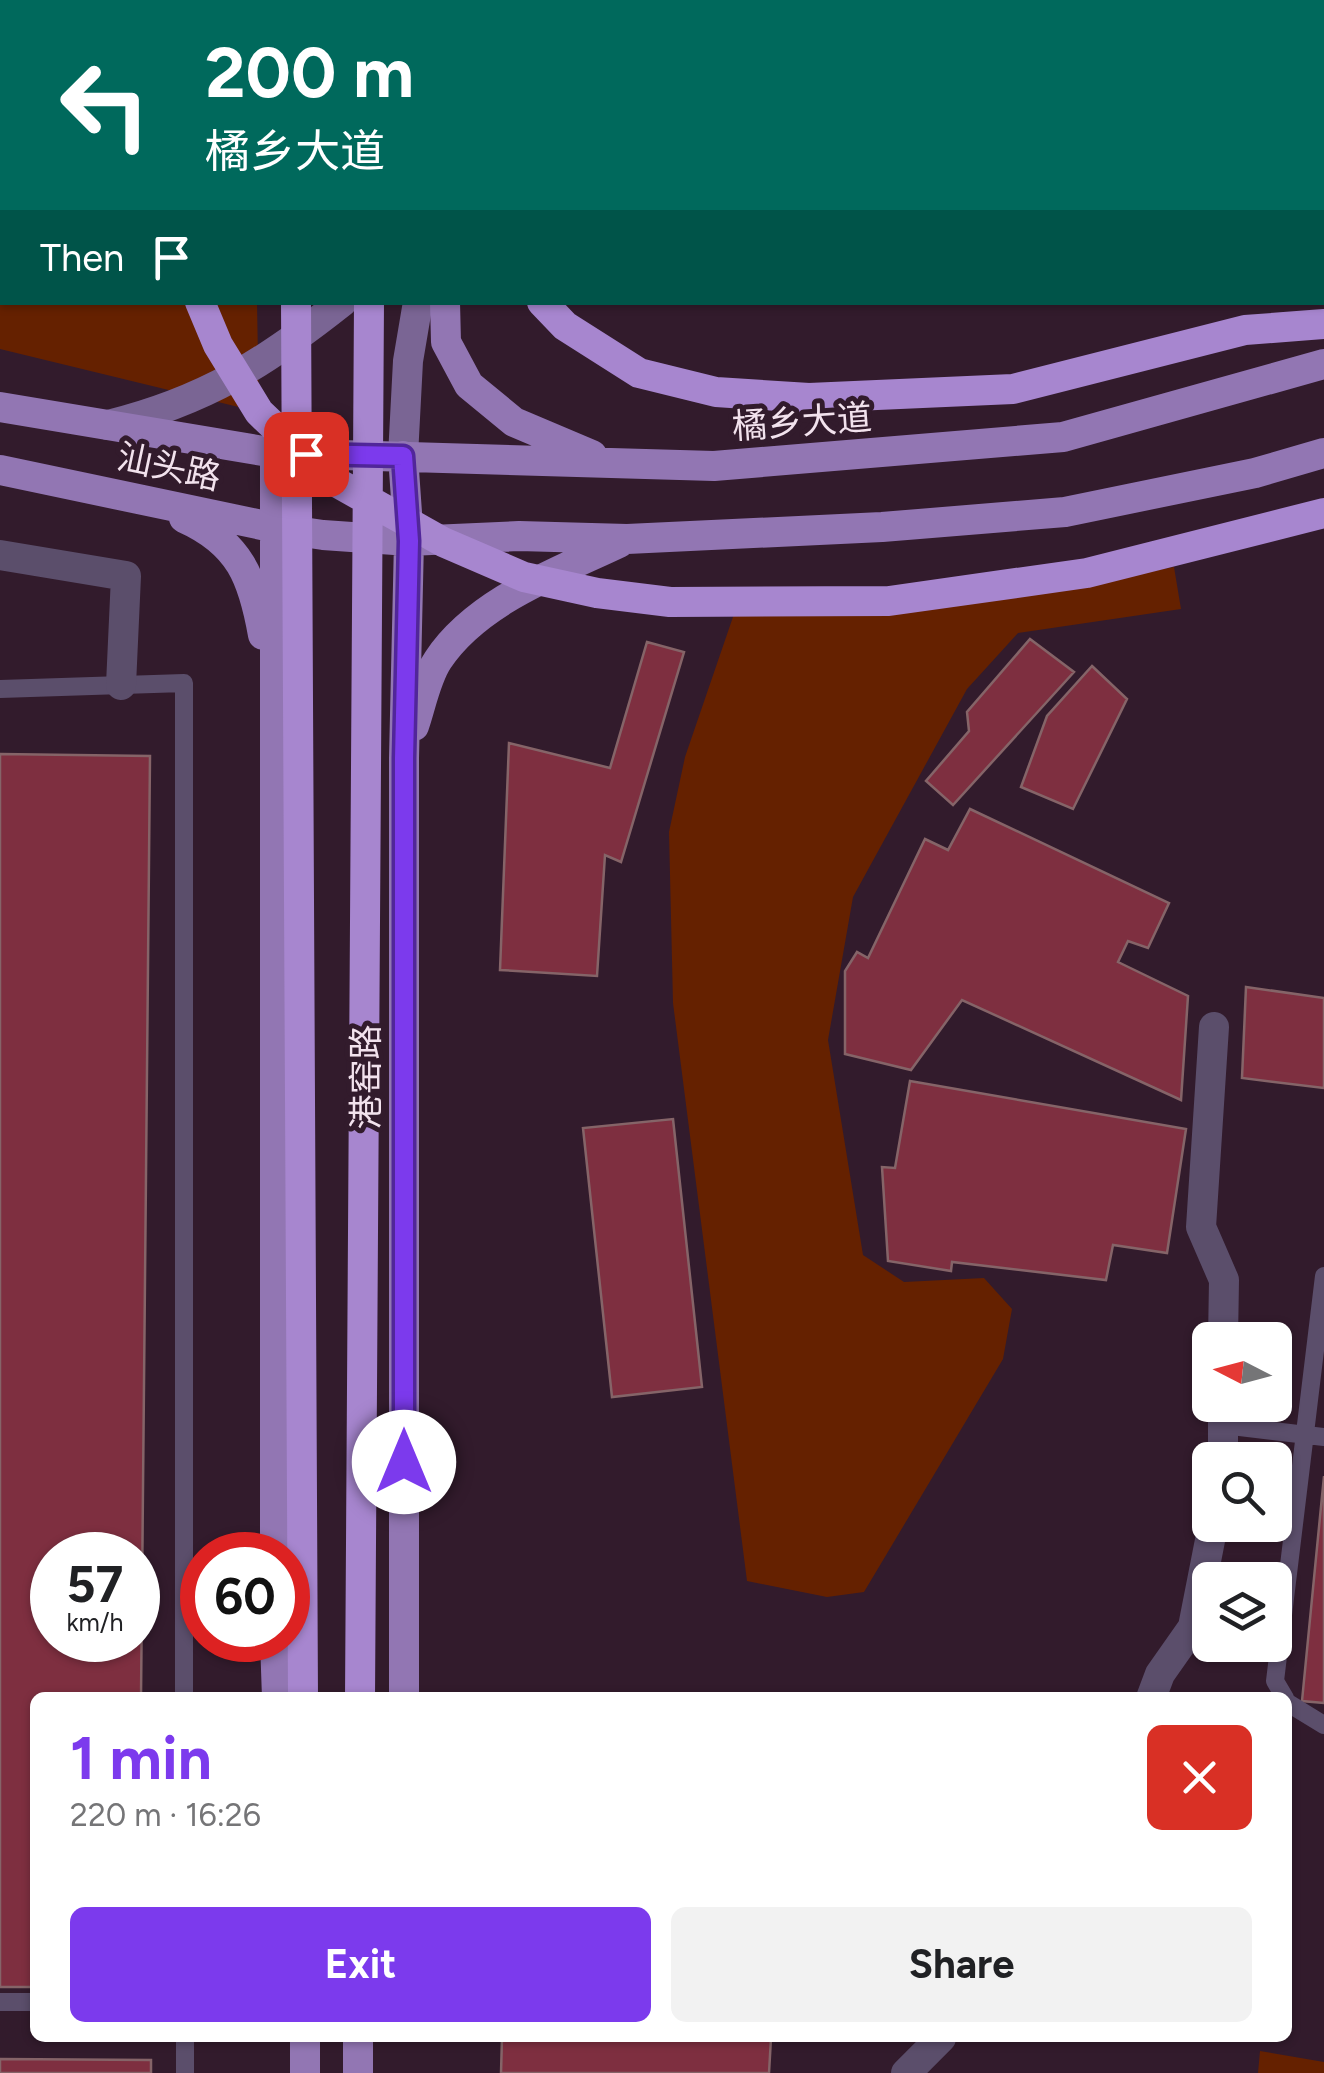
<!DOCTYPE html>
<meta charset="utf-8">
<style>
:root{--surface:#fff;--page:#f2f2f2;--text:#202124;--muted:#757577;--accent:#7c3aed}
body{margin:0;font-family:Figtree,"Noto Sans SC",sans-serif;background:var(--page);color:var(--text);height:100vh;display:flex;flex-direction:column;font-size:38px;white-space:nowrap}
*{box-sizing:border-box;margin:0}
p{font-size:32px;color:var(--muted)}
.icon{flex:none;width:55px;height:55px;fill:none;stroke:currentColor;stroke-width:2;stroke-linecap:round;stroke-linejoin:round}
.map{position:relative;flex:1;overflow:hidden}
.panel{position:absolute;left:30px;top:1692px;width:1262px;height:350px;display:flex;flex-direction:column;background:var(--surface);border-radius:15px;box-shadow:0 2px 8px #0004}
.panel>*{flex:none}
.top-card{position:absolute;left:0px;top:0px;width:1325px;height:305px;box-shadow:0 2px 8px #0004;background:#00695c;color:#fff;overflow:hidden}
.needle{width:65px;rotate:276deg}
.fabs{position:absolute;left:1192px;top:1322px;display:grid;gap:20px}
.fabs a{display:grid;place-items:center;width:100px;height:100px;border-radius:15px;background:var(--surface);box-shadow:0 2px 8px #0004;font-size:50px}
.speed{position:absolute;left:30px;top:1532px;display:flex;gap:20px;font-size:50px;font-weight:700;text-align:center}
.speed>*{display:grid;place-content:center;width:130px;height:130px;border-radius:50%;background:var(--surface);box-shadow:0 2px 8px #0004;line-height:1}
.speed small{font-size:25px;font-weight:400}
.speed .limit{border:15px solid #d22;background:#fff;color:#111}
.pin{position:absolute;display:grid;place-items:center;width:85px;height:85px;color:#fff;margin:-42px;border-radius:20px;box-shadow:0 5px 15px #0006}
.me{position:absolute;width:110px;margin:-55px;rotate:0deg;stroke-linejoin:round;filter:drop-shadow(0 0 8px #0008)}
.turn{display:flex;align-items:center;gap:35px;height:210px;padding:0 40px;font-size:45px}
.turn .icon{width:130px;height:130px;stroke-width:2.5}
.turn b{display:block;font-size:70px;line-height:85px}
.then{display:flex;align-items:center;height:95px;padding:0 40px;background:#0003;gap:20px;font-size:38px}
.round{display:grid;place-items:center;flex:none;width:105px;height:105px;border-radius:15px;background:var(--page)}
.head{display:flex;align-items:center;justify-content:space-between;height:170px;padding:0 40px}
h1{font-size:60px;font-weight:700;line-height:75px;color:var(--accent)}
.cta{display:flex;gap:20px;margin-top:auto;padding:20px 40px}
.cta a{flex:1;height:115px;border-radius:15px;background:var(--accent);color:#fff;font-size:40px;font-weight:700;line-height:115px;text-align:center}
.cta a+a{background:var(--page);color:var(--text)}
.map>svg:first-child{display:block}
.green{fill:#652100}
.building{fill:#7e2f40;stroke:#856468;stroke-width:2.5;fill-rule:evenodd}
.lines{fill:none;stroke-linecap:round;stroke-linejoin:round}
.lane{stroke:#5b4e6b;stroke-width:18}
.street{stroke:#5b4e6b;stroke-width:30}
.secondary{stroke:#7a6594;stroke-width:30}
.primary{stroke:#9276b3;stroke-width:30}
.highway{stroke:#a786cf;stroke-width:30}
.highway-bridge{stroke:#a786cf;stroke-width:30}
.route-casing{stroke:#51269a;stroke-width:25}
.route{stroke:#7c3aed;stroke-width:18}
.labels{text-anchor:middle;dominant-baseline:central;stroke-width:10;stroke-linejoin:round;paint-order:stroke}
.street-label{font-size:35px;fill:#f2e2ed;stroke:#321b2c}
</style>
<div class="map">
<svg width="1324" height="2073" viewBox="0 0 1324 2073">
<rect width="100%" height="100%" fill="#321b2c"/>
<path class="green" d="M0,0H252L2,2V302L257,303L259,412L0,349Z
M1174,567L1181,609L1018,633L967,689L853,897L828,1040L863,1255L904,1282L984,1278L1012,1309L1003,1359L864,1592L827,1597L747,1581L673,1003L669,832L685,757L734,614L984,602Z
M1260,2051L1324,2062V2073H1258Z"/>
<path class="building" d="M1030,639L1074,672L953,805L926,781L969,731L967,712Z
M647,642L684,652L621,862L605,855L597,976L500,970L509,743L610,768Z
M1092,666L1127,699L1073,809L1021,787L1047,716Z
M0,754L150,756L141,1698H35V1987H0ZM52,1555H138V1640H52Z
M970,809L1169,903L1148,948L1128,941L1118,962L1188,996L1181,1100L962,1000L911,1070L845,1054V971L857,952L868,958L925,839L948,850Z
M1246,987L1324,998V1088L1242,1078Z
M910,1081L1186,1129L1167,1253L1113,1245L1106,1280L952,1262L951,1271L888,1261L882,1167L895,1168Z
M673,1119L702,1387L612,1397L583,1128Z
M1324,1476V1703L1302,1701Z
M502,2038H771L769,2073H501Z
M0,2059L151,2060V2073H0Z"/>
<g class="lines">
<path class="lane" d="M0,689L184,683V1698
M1223,1425L1324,1437
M1285,1698L1275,1681L1324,1276
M1288,1703L1324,1725
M0,2002H35
M185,2038V2073"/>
<path class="street" d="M0,555L126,576L121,685
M1214,1027L1201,1227L1224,1280L1223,1340
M1223,1460V1405
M1151,1698L1160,1674L1193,1627L1213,1525
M906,2073L941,2038"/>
<path class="secondary" d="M952,2L958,0
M108,425C205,401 265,363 342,302
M403,456L408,361L418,302"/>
<path class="primary" d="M445,302L446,342L469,385L514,422L592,455
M0,407L275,453L714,466L1063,437L1324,364
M275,453V1555
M403,456L409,541L404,758V1698
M0,470L276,528L323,535L409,541L519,536L627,539L882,527L1065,512L1255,473L1324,453
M184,518C240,543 253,578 263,635
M414,726C421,706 426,678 438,660C477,601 558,572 619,543
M275,1640L277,1698
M305,2038V2073
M358,2073V2038"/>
<path class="highway" d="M295,0V2
M173,2L174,0
M371,2V0
M453,2V0
M542,302L565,326L639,373L716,392L809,398L1013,389L1245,330L1324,324"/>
<path class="highway-bridge" d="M200,302L218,345L259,412L327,477L443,542L524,577L597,593L670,602L889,601L1087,573L1324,513
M296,302L303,1698
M360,1698L369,302"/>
</g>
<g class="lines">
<g class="route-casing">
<path id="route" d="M306,454L403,456L409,541L404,758V1462"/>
</g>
<use href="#route" class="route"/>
</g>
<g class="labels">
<g class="street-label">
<text transform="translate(802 422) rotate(-4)">橘乡大道</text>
<text transform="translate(169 467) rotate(12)">汕头路</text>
<text transform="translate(366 1077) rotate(-90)">港窑路</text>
</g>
</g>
</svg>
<div class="fabs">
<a><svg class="needle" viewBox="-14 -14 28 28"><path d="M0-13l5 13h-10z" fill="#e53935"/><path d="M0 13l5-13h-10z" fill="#757577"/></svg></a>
<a><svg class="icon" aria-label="search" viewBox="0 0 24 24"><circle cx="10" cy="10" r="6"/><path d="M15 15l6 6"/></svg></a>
<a><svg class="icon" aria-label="layers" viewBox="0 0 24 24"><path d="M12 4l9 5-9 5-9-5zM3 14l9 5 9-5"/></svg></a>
</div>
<div class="speed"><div>57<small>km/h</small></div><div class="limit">60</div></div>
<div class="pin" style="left:306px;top:454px;background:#d93025"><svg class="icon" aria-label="arrive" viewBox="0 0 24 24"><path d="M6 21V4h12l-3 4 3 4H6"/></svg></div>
<svg class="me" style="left:404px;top:1462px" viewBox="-20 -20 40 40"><circle r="19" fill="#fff"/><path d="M0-13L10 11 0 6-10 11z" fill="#7c3aed"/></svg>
<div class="top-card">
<div class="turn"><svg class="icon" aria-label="left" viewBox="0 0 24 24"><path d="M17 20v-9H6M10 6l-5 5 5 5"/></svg><div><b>200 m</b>橘乡大道</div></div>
<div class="then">Then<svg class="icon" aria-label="arrive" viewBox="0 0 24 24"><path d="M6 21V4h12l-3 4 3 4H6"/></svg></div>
</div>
<section class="panel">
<div class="head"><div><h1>1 min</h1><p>220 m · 16:26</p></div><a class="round" style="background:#d93025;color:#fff"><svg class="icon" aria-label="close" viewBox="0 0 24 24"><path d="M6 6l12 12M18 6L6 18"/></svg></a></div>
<div class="cta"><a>Exit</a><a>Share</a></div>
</section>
</div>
